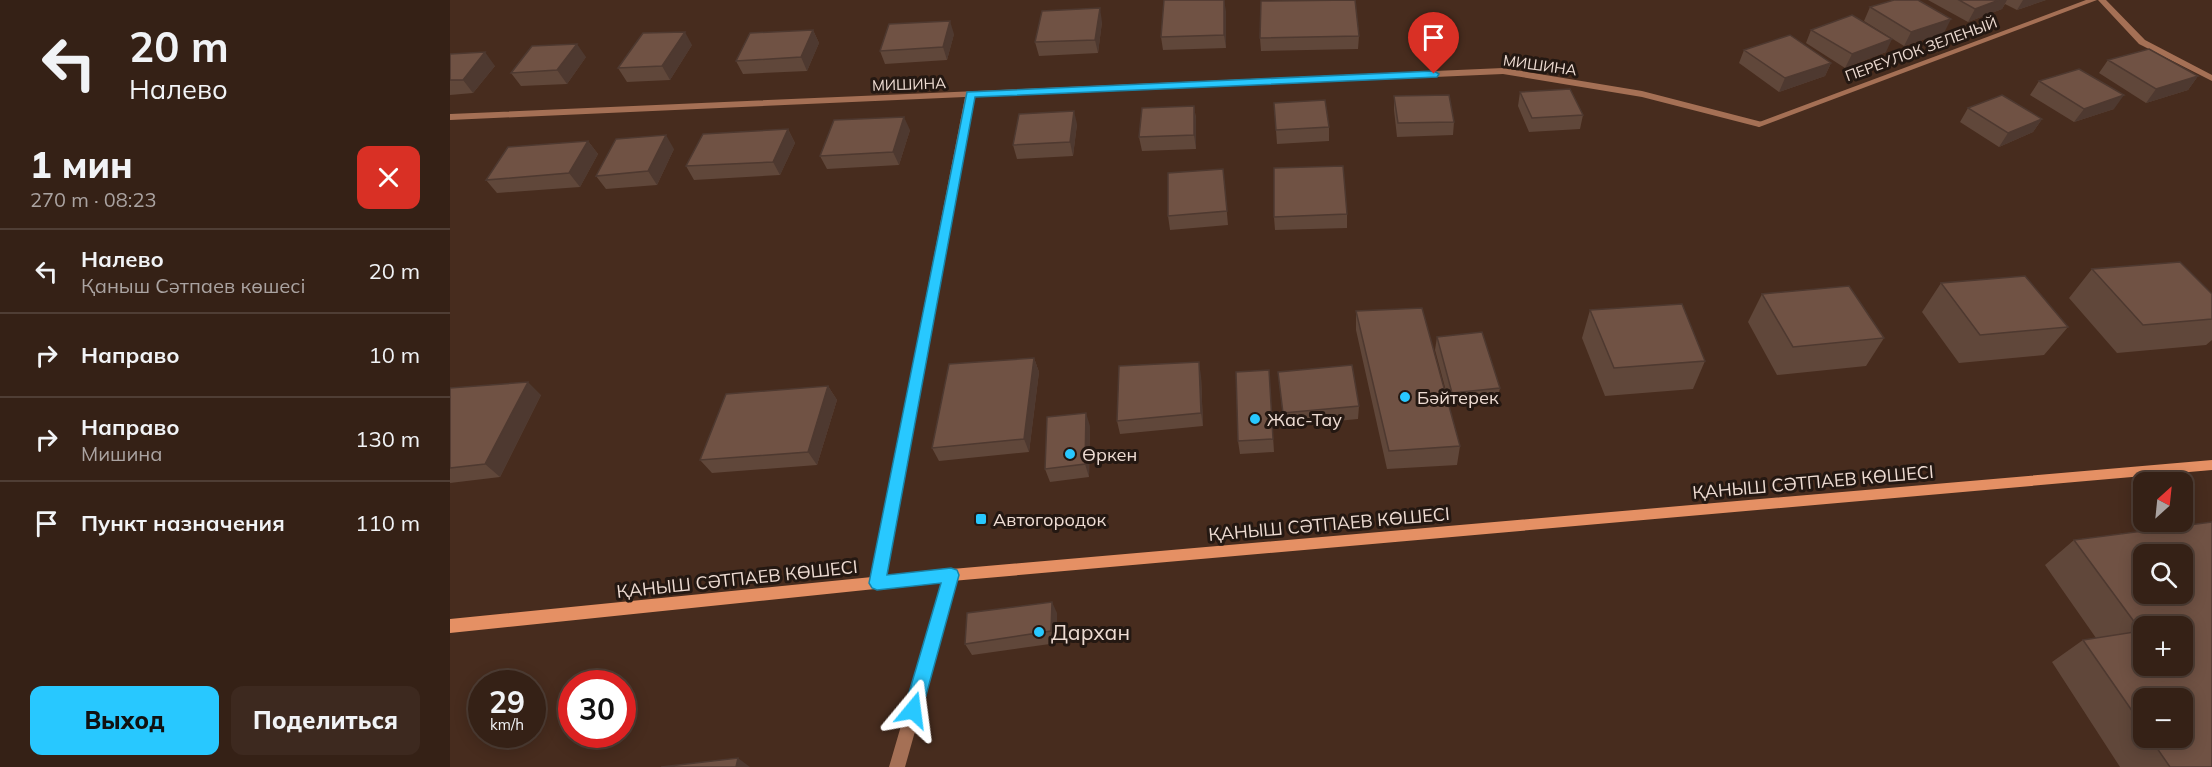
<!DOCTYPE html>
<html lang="ru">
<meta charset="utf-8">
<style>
:root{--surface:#352116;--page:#3d291f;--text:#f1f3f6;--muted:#aaa3a1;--line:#4f3e35;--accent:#28c8ff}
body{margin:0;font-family:Mulish,sans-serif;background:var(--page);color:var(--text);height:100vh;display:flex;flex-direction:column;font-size:22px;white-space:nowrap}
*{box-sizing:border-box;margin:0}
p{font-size:20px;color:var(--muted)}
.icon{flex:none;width:33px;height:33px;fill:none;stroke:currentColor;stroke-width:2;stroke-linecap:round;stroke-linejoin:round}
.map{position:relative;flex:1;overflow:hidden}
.panel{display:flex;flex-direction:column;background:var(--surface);width:450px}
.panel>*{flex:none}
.hud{background:#352116;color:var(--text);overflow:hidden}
.needle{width:39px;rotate:27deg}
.fabs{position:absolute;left:1683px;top:472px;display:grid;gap:12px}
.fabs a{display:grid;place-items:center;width:60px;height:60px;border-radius:12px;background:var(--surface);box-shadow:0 3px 15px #0003,0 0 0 2px var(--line);font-size:30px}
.speed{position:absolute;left:18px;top:670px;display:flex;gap:12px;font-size:30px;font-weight:700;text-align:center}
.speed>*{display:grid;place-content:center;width:78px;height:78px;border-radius:50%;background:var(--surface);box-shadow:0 3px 15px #0003,0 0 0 2px var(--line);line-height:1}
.speed small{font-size:15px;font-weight:400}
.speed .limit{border:9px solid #d22;background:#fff;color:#111}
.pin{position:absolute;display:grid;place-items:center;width:51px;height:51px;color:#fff;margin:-62px -26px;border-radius:50% 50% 50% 0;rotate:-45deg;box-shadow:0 0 6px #0007}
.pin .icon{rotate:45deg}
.me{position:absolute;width:66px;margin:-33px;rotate:16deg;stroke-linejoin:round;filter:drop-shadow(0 0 4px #0008)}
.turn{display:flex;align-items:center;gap:21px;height:126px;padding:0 30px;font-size:27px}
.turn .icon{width:78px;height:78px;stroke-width:2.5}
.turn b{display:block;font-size:42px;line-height:51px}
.round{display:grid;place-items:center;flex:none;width:63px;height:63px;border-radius:12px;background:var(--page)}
.overview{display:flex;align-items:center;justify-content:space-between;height:102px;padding:0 30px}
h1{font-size:36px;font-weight:800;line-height:45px}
.action{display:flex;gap:12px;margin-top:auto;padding:12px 30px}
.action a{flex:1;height:69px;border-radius:12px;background:var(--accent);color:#111;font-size:24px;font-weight:800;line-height:69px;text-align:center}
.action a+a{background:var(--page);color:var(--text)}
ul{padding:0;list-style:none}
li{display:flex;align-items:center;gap:18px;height:84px;padding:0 30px;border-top:2px solid var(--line)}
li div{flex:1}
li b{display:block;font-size:22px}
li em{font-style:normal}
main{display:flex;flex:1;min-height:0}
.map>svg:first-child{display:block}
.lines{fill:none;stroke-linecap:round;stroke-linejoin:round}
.lane{fill:#a57055;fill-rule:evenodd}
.street{fill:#a57055;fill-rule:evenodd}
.secondary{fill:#e59064;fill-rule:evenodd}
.wall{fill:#60473a;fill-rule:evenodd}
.shaded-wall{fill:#4e3930}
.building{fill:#705244;stroke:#4e3930;stroke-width:1.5;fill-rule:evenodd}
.route{fill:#28c8ff;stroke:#1a82a6;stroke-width:1.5}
.poi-dot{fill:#28c8ff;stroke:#241812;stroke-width:2}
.labels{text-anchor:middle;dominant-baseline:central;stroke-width:6;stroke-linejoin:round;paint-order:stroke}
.far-street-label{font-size:15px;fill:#eedcd3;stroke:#241812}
.poi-label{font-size:18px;fill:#eedcd3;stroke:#241812;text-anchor:start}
.street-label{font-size:18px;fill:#eedcd3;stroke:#241812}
.near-poi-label{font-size:21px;fill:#eedcd3;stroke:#241812;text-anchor:start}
</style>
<main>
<section class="panel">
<div class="hud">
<div class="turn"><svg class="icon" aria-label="left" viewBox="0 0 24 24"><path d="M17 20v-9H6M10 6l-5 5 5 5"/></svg><div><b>20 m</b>Налево</div></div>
</div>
<div class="overview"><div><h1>1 мин</h1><p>270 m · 08:23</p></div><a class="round" style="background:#d93025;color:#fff"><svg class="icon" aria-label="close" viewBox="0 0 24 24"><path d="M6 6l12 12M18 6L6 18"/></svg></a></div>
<ul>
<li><svg class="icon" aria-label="left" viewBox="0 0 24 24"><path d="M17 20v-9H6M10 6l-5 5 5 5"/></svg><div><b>Налево</b><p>Қаныш Сәтпаев көшесі</p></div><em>20 m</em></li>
<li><svg class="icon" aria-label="right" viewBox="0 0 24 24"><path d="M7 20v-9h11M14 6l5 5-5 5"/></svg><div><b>Направо</b></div><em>10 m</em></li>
<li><svg class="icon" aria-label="right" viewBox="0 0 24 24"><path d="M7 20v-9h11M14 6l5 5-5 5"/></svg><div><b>Направо</b><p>Мишина</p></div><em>130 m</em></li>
<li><svg class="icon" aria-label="arrive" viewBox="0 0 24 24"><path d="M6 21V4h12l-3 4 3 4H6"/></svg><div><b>Пункт назначения</b></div><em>110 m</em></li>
</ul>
<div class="action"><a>Выход</a><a>Поделиться</a></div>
</section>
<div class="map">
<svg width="1762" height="767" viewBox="0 0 1762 767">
<rect width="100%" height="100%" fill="#472c1e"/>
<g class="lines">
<path class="lane" d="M1636,0H1647L1312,126L1309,127L1304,124Z
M1648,0H1656L1695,40L1762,75V81L1689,44Z"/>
<path class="street" d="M1053,68L1192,91L1312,122L1314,124L1309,127L1192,97L1053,74L524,97L434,583L432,587L427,589L422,587L420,583L515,97L0,120V114Z
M502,569L507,571L509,575L455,767H439L495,575L497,571Z"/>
<path class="secondary" d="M1762,460V470L502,581L0,633V619L502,569Z"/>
</g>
<path class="wall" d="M1478,0H1596L1567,10L1555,4L1552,9L1518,22Z
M1420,7L1494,33L1454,46L1414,21Z
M776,11V48L713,50L711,37Z
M652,22L648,53L589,56L585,42Z
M363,30L369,43L357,71L293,74L286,61Z
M1361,30L1436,52L1395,68L1356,43Z
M504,34L497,60L435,64L430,51Z
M909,36L908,49L811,51L810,38Z
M242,45L220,80L177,82L168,68Z
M1294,50L1381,63L1375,76L1329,92L1289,63Z
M0,54L45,66L23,93L0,95Z
M136,57L117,84L71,86L61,73Z
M1658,60L1748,76L1738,90L1696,103L1649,73Z
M1589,81L1664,109L1624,122L1580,95Z
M1070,92L1133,115L1130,129L1079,132L1068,106Z
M944,96L1004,122L1003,135L947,137L944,110Z
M824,103L879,127V141L827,144Z
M744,106L746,119V149L692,151L689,137Z
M1518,108L1592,119L1583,132L1549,147L1510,122Z
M627,124L623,156L567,159L563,145Z
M338,129L345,143L330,175L244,180L236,166Z
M460,130L449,165L377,169L370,156Z
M138,141L148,154L130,187L47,193L36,180Z
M224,149L207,185L156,189L146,176Z
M773,169L778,225L720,230L718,216Z
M897,214V228L825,230L824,217Z
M1642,269L1762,294V340L1756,345L1667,353L1619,298Z
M1491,283L1618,327L1594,355L1509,363L1472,312Z
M1312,294L1434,338L1416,366L1327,375L1298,322Z
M1140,310L1255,361L1243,389L1155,396L1132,338Z
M906,311L1010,446L1007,465L937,469L906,330Z
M987,337L1050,388L1047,401L1000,406L985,350Z
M584,358L589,372L579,452L489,461L482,448Z
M819,370L824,452L790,454L788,441Z
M828,372L909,406L908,419L834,426Z
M751,376L753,426L670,434L667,421Z
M378,386L387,400L367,465L262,473L250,460Z
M0,388L91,395L50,477L0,483Z
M640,426L639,477L600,482L595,469Z
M1762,522V767H1670L1602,662L1633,640L1646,638L1595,565L1624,540ZM1694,699L1732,738H1694Z
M607,613V643L522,655L515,644Z"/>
<path class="shaded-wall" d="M774,0L776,11V48L774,35Z
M1549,0H1557L1552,9L1518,22L1525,9Z
M1573,0H1596L1567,10Z
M650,8L652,22L648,53L645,40Z
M1501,19L1494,33L1454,46L1461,32Z
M500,21L504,34L497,60L493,47Z
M363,30L369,43L357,71L351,57Z
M235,32L242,45L220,80L212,66Z
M1442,39L1436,52L1395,68L1402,54Z
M127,44L136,57L117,84L107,70Z
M35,52L45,66L23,93L13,80Z
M1381,63L1375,76L1329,92L1335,78Z
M1748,76L1738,90L1696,103L1706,89Z
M1674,95L1664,109L1624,122L1634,109Z
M744,106L746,119V149L744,135Z
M624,111L627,124L623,156L620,142Z
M454,117L460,130L449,165L443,152Z
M1592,119L1583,132L1549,147L1558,133Z
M338,129L345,143L330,175L323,162Z
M216,135L224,149L207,185L198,171Z
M138,141L148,154L130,187L119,173Z
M584,358L589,372L579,452L574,439Z
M749,362L751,376L753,426L751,413Z
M78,382L91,395L50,477L35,464Z
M378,386L387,400L367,465L358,452Z
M636,413L640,426L639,477L635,464Z
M602,602L607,613V643L601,631Z
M288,758L300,767H286Z"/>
<path class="building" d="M714,0H774V35L711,37Z
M905,0L909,36L810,38L811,1Z
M1444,0H1468L1501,19L1461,32L1420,7Z
M1509,0H1549L1525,9Z
M650,8L645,40L585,42L592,11Z
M1402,15L1442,39L1402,54L1361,30Z
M500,21L493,47L430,51L439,24Z
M363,30L351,57L286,61L300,33Z
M235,32L212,66L168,68L193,33Z
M1340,35L1381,63L1335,78L1294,50Z
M127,44L107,70L61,73L82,46Z
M1699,49L1748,76L1706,89L1658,60Z
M35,52L13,80H0V54Z
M1629,69L1674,95L1634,109L1589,81Z
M1120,89L1133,115L1082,118L1070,92Z
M999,95L1004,122L948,123L944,96Z
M1552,95L1592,119L1558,133L1518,108Z
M875,100L879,127L826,130L824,103Z
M744,106V135L689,137L692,108Z
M624,111L620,142L563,145L569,114Z
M454,117L443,152L370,156L384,120Z
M338,129L323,162L236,166L253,134Z
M216,135L198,171L146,176L166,139Z
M138,141L119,173L36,180L58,147Z
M893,166L897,214L824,217V168Z
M773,169L777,211L718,216V173Z
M1730,262L1762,294V319L1693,325L1642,269Z
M1575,276L1618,327L1530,335L1491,283Z
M1399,286L1434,338L1343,347L1312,294Z
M1232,304L1255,361L1164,368L1140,310Z
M972,308L1010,446L939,451L906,311Z
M1032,332L1050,388L1002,393L987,337Z
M584,358L574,439L482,448L499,364Z
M749,362L751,413L667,421L669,366Z
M902,365L909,406L833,413L828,372Z
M819,370L823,439L788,441L786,372Z
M78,382L35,464L0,468V388Z
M378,386L358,452L250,460L276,394Z
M636,413L635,464L595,469L597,417Z
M1762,522V767H1720L1700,738H1732V699H1694V728L1633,640L1691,631L1624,540ZM1694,555H1732V594H1694ZM1694,627H1732V666H1694Z
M602,602L601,631L515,644L517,613Z
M288,758L286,767H211Z"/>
<path class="route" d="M984,71L989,74L987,77L525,97L437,575L501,568L507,570L509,575L472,710L469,716L463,718L457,716L454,710L491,583L427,590L422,588L419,583L517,92Z"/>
<g class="poi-dot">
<circle cx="955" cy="397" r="6"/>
<circle cx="805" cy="419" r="6"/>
<circle cx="620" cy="454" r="6"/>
<rect x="525" y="513" width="12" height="12" rx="3"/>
<circle cx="589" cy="632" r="6"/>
</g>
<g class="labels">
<g class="far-street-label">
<text transform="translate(1471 49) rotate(-20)">ПЕРЕУЛОК ЗЕЛЕНЫЙ</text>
<text transform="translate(1090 65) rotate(8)">МИШИНА</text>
<text transform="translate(459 84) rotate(-2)">МИШИНА</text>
</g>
<g class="poi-label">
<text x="967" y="397">Бәйтерек</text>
<text x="817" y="419">Жас-Тау</text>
<text x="632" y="454">Өркен</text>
<text x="543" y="519">Автогородок</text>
</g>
<g class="street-label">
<text transform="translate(1363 482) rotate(-5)">ҚАНЫШ СӘТПАЕВ КӨШЕСІ</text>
<text transform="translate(879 524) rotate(-5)">ҚАНЫШ СӘТПАЕВ КӨШЕСІ</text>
<text transform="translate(287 579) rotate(-6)">ҚАНЫШ СӘТПАЕВ КӨШЕСІ</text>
</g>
<g class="near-poi-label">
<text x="601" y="632">Дархан</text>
</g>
</g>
</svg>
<div class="fabs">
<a><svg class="needle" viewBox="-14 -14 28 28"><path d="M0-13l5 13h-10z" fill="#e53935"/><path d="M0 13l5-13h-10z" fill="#aaa3a1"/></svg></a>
<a><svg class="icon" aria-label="search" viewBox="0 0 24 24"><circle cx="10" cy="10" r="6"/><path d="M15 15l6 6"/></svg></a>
<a>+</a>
<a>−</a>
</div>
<div class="speed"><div>29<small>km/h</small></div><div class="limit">30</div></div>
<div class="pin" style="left:984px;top:74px;background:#d93025"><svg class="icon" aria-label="arrive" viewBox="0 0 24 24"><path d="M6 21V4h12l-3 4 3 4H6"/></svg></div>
<svg class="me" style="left:463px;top:710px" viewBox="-20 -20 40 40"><path d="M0-17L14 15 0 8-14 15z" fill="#28c8ff" stroke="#fff" stroke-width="4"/></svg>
</div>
</main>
